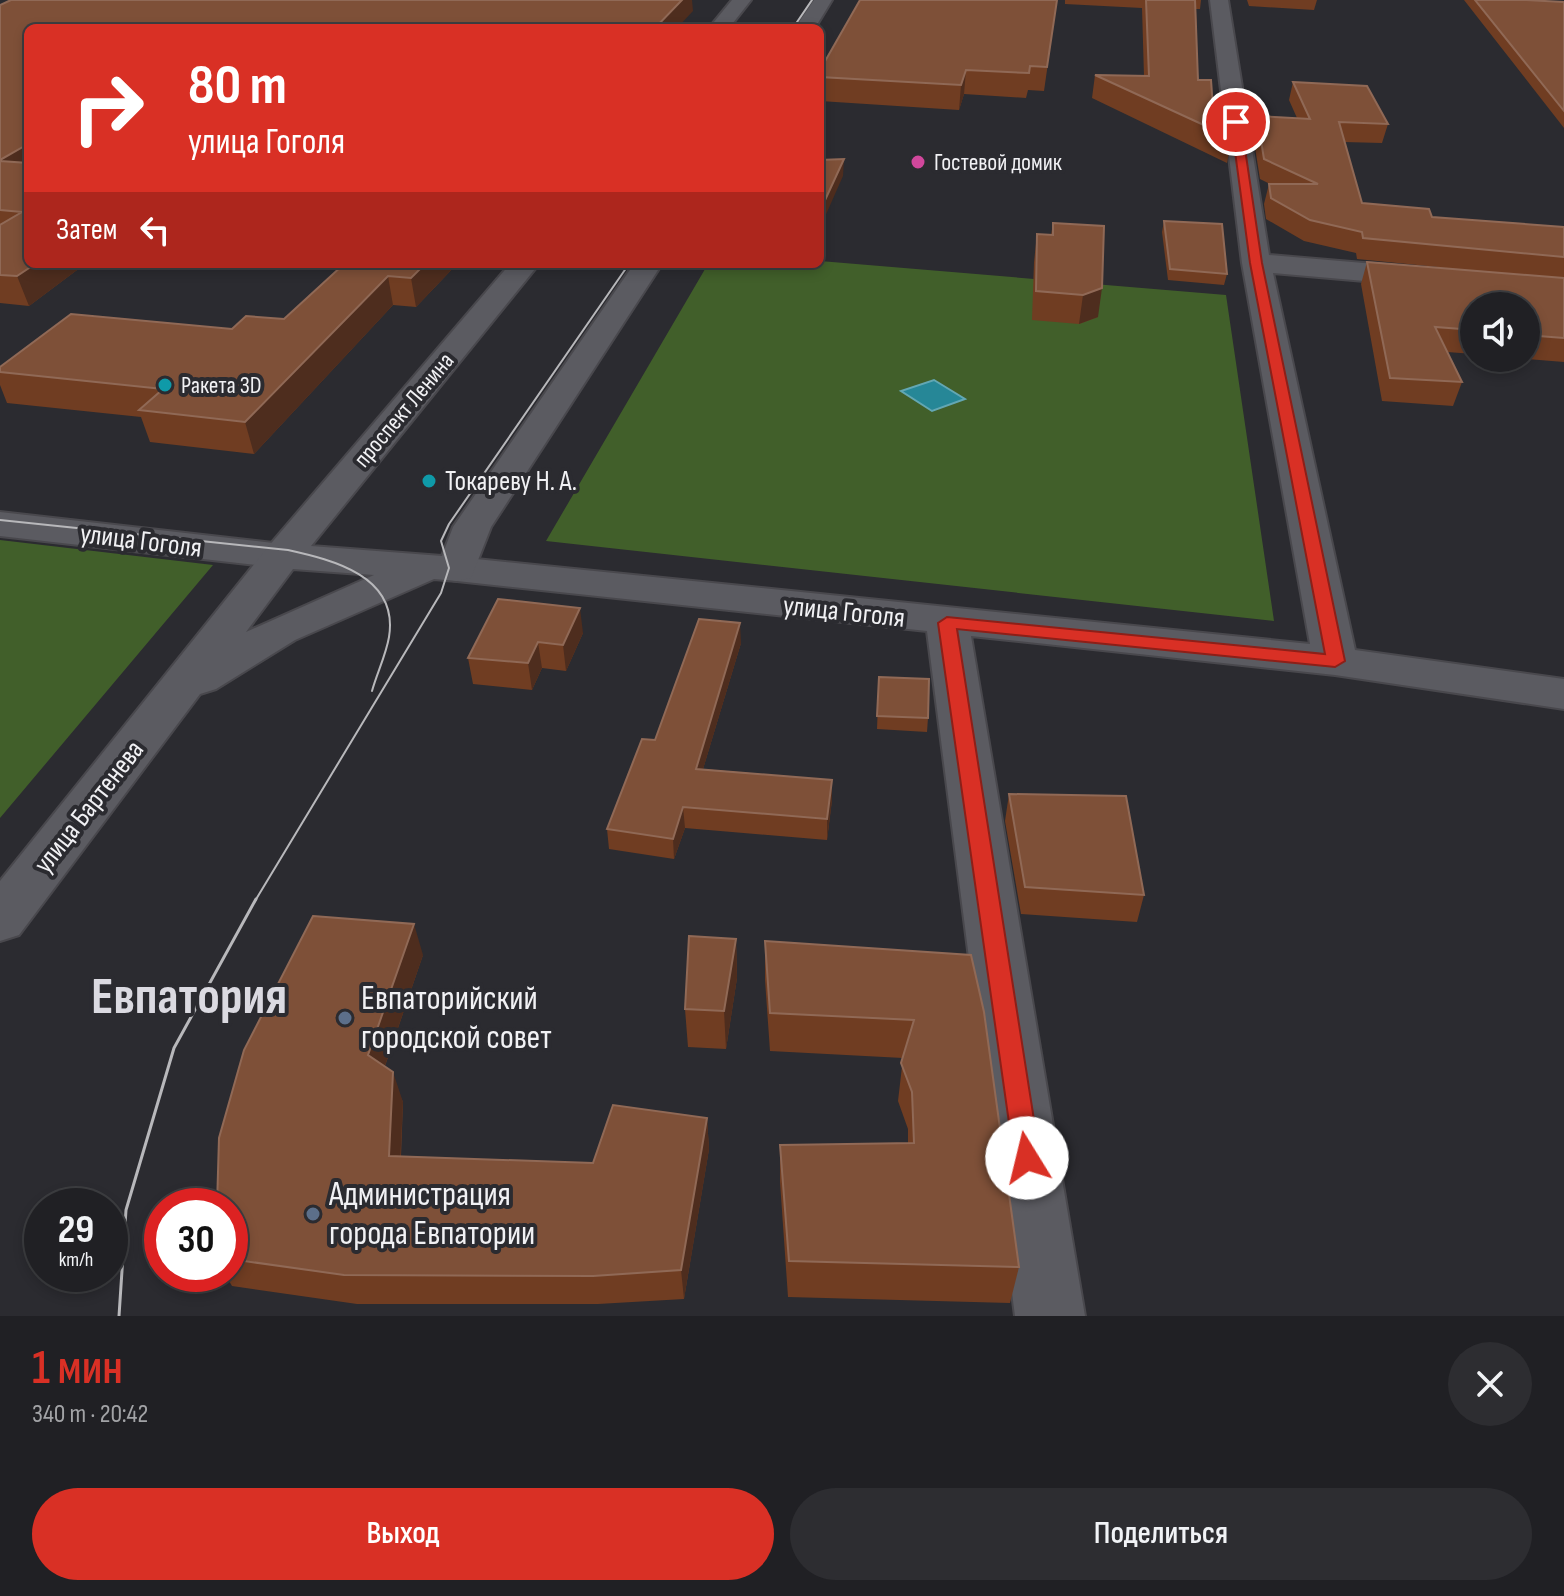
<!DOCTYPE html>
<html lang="ru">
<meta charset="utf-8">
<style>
:root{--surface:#202024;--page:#2d2d31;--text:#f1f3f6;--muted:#a2a3a6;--line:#3d3e41;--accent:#d93025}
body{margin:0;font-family:"Sofia Sans Condensed",sans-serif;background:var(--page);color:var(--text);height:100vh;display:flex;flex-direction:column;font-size:30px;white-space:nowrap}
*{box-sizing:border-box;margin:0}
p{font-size:26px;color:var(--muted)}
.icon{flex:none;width:44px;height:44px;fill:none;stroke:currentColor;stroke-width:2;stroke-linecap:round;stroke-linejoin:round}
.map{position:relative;height:1316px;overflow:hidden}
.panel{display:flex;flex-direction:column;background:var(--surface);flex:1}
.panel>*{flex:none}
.guide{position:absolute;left:24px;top:24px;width:800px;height:244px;border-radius:12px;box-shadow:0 4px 12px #0003,0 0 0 2px var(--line);background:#d93025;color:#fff;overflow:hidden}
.controls{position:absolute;left:1460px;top:292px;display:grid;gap:16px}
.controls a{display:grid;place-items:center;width:80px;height:80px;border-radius:50%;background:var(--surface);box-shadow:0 4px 12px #0003,0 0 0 2px var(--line);font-size:40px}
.speed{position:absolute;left:24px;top:1188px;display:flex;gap:16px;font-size:40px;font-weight:700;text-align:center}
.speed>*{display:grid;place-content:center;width:104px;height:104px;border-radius:50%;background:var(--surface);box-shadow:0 4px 12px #0003,0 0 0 2px var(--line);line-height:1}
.speed small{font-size:20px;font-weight:400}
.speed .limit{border:12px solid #d22;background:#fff;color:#111}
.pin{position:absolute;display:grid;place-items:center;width:68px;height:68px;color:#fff;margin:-34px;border:4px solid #fff;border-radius:50%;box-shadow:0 2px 8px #0007}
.me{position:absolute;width:88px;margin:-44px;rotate:351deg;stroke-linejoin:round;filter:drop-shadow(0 0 6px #0008)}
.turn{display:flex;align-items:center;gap:28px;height:168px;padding:0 32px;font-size:36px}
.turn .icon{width:104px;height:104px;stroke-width:2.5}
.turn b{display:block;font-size:56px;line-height:68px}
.then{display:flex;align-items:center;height:76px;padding:0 32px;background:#0003;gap:16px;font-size:30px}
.round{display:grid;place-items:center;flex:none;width:84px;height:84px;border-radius:42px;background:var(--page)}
.summary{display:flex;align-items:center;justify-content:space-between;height:136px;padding:0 32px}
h1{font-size:48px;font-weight:600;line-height:60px;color:var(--accent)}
.action{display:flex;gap:16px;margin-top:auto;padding:16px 32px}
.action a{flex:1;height:92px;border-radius:48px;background:var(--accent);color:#fff;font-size:32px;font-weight:600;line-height:92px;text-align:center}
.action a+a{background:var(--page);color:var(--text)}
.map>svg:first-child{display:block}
.green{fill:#415f2a}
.water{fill:#268797;stroke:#63a7b3;stroke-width:2}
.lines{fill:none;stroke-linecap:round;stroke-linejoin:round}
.minor-casing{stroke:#49484d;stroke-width:4}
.tertiary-casing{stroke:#49484d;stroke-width:4}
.minor{fill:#5b5b61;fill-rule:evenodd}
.tertiary{fill:#5b5b61;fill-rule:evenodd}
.tram-far1{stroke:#b8b8bb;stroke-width:2}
.tram{stroke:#b8b8bb;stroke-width:3}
.wall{fill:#703d22}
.shaded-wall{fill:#4e2d1e}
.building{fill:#7e5038;stroke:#906956;stroke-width:2}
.route{fill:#d93025;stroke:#8d1f18;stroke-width:2}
.hotel-dot{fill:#d1479c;stroke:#2b2b30;stroke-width:3}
.culture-dot{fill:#0f9aa8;stroke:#2b2b30;stroke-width:3}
.service-dot{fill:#5c6f8a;stroke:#2b2b30;stroke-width:3}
.labels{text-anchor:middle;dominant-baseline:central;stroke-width:8;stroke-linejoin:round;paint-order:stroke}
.far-poi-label{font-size:24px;fill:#f1f1f4;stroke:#2b2b30;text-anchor:start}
.far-street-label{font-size:24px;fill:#f1f1f4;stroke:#2b2b30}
.poi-label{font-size:28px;fill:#f1f1f4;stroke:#2b2b30;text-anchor:start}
.street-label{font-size:28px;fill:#f1f1f4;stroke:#2b2b30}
.near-poi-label{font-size:34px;fill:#f1f1f4;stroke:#2b2b30;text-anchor:start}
.near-town-label{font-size:52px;font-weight:bold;fill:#dbdae1;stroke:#2b2b30}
</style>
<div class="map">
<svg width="1564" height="1316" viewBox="0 0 1564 1316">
<rect width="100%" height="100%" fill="#2b2b30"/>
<path class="green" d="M820,261L1226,295L1274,621L546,541L708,264H820Z
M0,540L213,565L0,818Z"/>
<path class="water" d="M934,380L965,399L932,411L901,391Z"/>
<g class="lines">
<g class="minor-casing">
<path id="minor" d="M1210,0H1228L1269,255L1422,268L1432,271L1437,277L1432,283L1422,286L1273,273L1355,650L1564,679V709L1335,675L971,636L1085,1316H1015L927,631L457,581L443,578L437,569L443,560L457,557L1310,644L1242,263Z
M0,512L282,544L296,547L302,556L296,565L282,568L0,536Z"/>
</g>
<g class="tertiary-casing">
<path id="tertiary" d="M732,0H751L729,28H709Z
M814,0H832L815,28H795Z
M510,264H539L311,546L442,556L453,527L634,264H662L491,527L471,578L457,581L434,579L295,640L216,689L200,694L19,935L0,941V881L268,547ZM293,569L374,575L246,632Z"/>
</g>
<use href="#minor" class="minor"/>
<use href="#tertiary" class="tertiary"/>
<path class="tram-far1" d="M793,28L812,0
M0,520L288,550C333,560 399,576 389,637C386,655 377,673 372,691
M255,901L441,593L449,568L441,541L449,524L629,264"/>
<path class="tram" d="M119,1316L126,1210L174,1048L256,899"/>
</g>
<path class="wall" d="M1057,0L1044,91L1028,90L1026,98L964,94L959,110L820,101V70Z
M1065,0H1201L1200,9H1196L1198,80L1213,108L1232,138L1227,163L1092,98L1095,75L1144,76L1142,8L1065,4Z
M1247,0H1317L1314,10L1249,6Z
M1464,0H1526L1564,2V128Z
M0,5L693,11L28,28V264H85L29,306L0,303Z
M1293,82L1388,124L1382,143L1344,142L1362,203L1432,217L1564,227V362L1514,358H1526V306H1474V354L1447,352L1462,382L1453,406L1382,401L1361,284L1367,262L1448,268L1357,259L1356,253L1304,241L1266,219L1264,204L1269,184H1270L1260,179L1253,135L1257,116L1297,118L1289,100Z
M1164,221L1227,274L1224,285L1168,280L1162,232Z
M1053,223L1098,317L1079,324L1032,320L1034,262L1037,234L1051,235Z
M344,264H457L416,307L393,305L254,454L150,442L141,417L7,403L0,385V367L284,319Z
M498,599L583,633L566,671L542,668L532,690L473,684L468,658Z
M741,643L703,769L832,780V800L827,840L685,828L674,859L609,849L607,829L655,740Z
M879,677L928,718L927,732L877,729Z
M1009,794L1144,895L1137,922L1021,914L1005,821Z
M736,939L737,978L726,1049L688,1047L685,1009Z
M765,941L971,955L1019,1267L1010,1303L788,1297L780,1182V1145L908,1143V1129L898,1101L903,1058L770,1051L765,980Z
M423,955L385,1066L403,1102L401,1156L593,1163L707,1118L709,1149L684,1299L598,1304H357L232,1286L225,1274H230V1206Z"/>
<path class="shaded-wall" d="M682,0H692L693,11L677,28H655Z
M966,70L964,94L959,110L961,85Z
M28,144V175L0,168V160Z
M844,159L843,176L820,228V211Z
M35,264H85L29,306L17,276Z
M425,264H457L416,307L411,278Z
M388,276L393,305L254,454L245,422Z
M1102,288L1098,317L1079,324L1083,295Z
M580,608L583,633L566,671L563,645Z
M740,623L741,643L697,789L696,769Z
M538,642L542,668L532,690L528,663Z
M832,780V800L827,840V819Z
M683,807L685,828L674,859L673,839Z
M414,924L423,955L378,1086L368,1055Z
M736,939L737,978L726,1049L724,1011Z
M393,1072L403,1102L399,1186L389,1156Z
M707,1118L709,1149L684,1299L681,1270Z"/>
<path class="building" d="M11,0H682L655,28H28V144L0,160V5Z
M860,0H1057L1047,67L1030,66L1029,73L966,70L961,85L820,77V70Z
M1146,0H1195L1198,80H1211L1213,108L1228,109L1232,138L1095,75L1149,76Z
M1475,0H1526L1564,2V111Z
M1293,82L1367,86L1388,124L1339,122L1362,203L1429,209L1432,217L1564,227V257L1363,238L1362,232L1310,220L1271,198L1269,184H1318L1264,159L1257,116L1310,119Z
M844,159L820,211V160Z
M0,161L28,163V264H35L17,276L0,275V225L22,212L0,210Z
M1164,221L1222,224L1227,274L1170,269Z
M1053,223L1104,226L1102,288L1083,295L1036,291L1037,234L1053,235Z
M1367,262L1564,278V338L1526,335V306H1474V330L1435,327L1462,382L1390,378Z
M344,264H425L411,278L388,276L245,422L139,410L163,389L0,372V367L71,314L232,329L246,316L284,319Z
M498,599L580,608L563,645L538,642L528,663L468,658Z
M699,619L740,623L696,769L832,780L827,819L683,807L673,839L607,829L642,739L655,740Z
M879,677L929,679L928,718L877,716Z
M1009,794L1126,796L1144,895L1025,887Z
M313,916L414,924L368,1055L393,1072L389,1156L593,1163L613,1105L707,1118L681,1270L593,1276L344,1275L230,1259V1206H217L219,1138L244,1050Z
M689,936L736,939L724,1011L685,1009Z
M765,941L971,955L984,1012L1019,1267L789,1261L780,1145L914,1143L912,1092L901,1063L914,1020L770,1013Z"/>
<path class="route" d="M1236,120L1241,122L1262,263L1345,661L1335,667L957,629L1040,1158L1036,1167L1027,1170L1018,1167L1014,1158L938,623L947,617L1325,654L1250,263L1231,122Z"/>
<circle class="hotel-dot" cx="918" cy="162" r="8"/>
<g class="culture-dot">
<circle cx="165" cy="385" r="8"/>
<circle cx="429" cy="481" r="8"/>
</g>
<g class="service-dot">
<circle cx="345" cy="1018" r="8"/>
<circle cx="313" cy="1214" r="8"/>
</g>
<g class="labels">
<g class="far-poi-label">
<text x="934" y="162">Гостевой домик</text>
<text x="181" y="385">Ракета 3D</text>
</g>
<g class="far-street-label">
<text transform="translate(404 410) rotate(-50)">проспект Ленина</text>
</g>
<g class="poi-label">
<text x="445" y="481">Токареву Н. А.</text>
</g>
<g class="street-label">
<text transform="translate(141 541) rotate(7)">улица Гоголя</text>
<text transform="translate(844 612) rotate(6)">улица Гоголя</text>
<text transform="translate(89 807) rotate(-52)">улица Бартенева</text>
</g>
<g class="near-poi-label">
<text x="361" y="998">Евпаторийский<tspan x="361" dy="39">городской совет</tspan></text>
<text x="329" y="1194">Администрация<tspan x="329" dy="39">города Евпатории</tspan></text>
</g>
<g class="near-town-label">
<text x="189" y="997">Евпатория</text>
</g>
</g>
</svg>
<div class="controls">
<a><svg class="icon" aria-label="sound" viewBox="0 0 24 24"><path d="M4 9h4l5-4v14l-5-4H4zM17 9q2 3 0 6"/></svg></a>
</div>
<div class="speed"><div>29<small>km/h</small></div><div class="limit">30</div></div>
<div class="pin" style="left:1236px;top:122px;background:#d93025"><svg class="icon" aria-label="arrive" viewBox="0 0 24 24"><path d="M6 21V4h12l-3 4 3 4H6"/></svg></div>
<svg class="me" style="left:1027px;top:1158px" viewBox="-20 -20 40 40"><circle r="19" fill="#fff"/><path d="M0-13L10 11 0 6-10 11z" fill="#d93025"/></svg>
<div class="guide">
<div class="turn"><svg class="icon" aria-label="right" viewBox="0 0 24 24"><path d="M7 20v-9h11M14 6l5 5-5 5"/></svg><div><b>80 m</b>улица Гоголя</div></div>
<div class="then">Затем<svg class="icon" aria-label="left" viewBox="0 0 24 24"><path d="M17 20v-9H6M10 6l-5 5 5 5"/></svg></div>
</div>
</div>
<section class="panel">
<div class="summary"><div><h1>1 мин</h1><p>340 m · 20:42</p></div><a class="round"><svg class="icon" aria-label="close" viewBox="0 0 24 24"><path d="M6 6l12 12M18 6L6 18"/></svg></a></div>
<div class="action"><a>Выход</a><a>Поделиться</a></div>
</section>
